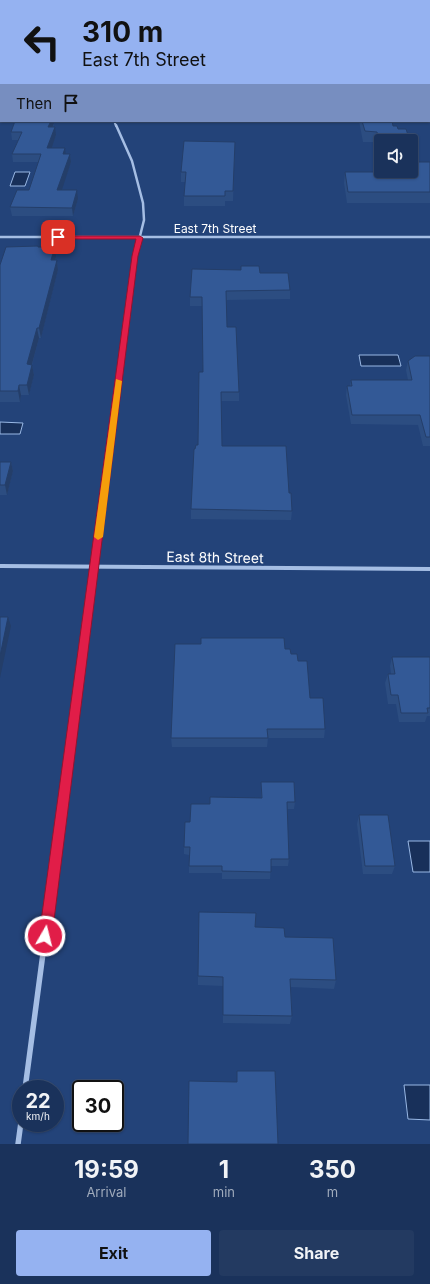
<!DOCTYPE html>
<style>
:root{--surface:#1a325b;--page:#233a61;--text:#f1f3f6;--muted:#9faabb;--line:#384d71;--accent:#95b2f1}
body{margin:0;font-family:Inter,sans-serif;background:var(--page);color:var(--text);height:100vh;display:flex;flex-direction:column;font-size:15px;white-space:nowrap}
*{box-sizing:border-box;margin:0}
p{font-size:13px;color:var(--muted)}
.icon{flex:none;width:22px;height:22px;fill:none;stroke:currentColor;stroke-width:2;stroke-linecap:round;stroke-linejoin:round}
.map{position:relative;height:1144px;overflow:hidden}
.panel{display:flex;flex-direction:column;background:var(--surface);flex:1}
.panel>*{flex:none}
.guide{position:absolute;left:0px;top:0px;width:430px;height:122px;box-shadow:0 1px 3px #0004,0 0 0 1px var(--line);background:#95b2f1;color:#111;overflow:hidden}
.buttons{position:absolute;left:374px;top:134px;display:grid;gap:8px}
.buttons a{display:grid;place-items:center;width:44px;height:44px;border-radius:4px;background:var(--surface);box-shadow:0 1px 3px #0004,0 0 0 1px var(--line);font-size:20px}
.speed{position:absolute;left:12px;top:1080px;display:flex;gap:8px;font-size:20px;font-weight:700;text-align:center}
.speed>*{display:grid;place-content:center;width:52px;height:52px;border-radius:50%;background:var(--surface);box-shadow:0 1px 3px #0004,0 0 0 1px var(--line);line-height:1}
.speed small{font-size:10px;font-weight:400}
.speed .limit{border:2px solid #111;border-radius:6px;background:#fff;color:#111}
.pin{position:absolute;display:grid;place-items:center;width:34px;height:34px;color:#fff;margin:-17px;border-radius:8px;box-shadow:0 2px 6px #0006}
.me{position:absolute;width:44px;margin:-22px;rotate:8deg;stroke-linejoin:round;filter:drop-shadow(0 0 3px #0008)}
.turn{display:flex;align-items:center;gap:14px;height:84px;padding:0 16px;font-size:18px}
.turn .icon{width:52px;height:52px;stroke-width:2.5}
.turn b{display:block;font-size:28px;line-height:34px}
.then{display:flex;align-items:center;height:38px;padding:0 16px;background:#0003;gap:8px;font-size:15px}
.eta{display:flex;justify-content:space-evenly;align-items:center;height:68px;text-align:center}
.eta b{font-size:24px;font-weight:700;line-height:28px}
.primary-button{display:flex;gap:8px;margin-top:auto;padding:8px 16px}
.primary-button a{flex:1;height:46px;border-radius:4px;background:var(--accent);color:#111;font-size:16px;font-weight:700;line-height:46px;text-align:center}
.primary-button a+a{background:var(--page);color:var(--text)}
.map>svg:first-child{display:block}
.water{fill:#18305a;stroke:#99b8e5}
.lines{fill:none;stroke-linecap:round;stroke-linejoin:round}
.street-far4{stroke:#a5bee4;stroke-width:2}
.street-far3{stroke:#a5bee4;stroke-width:2.5}
.street-far2{stroke:#a5bee4;stroke-width:3.5}
.street-far1{stroke:#a5bee4;stroke-width:4}
.street{stroke:#a5bee4;stroke-width:5.5}
.secondary{fill:#cedcf4;fill-rule:evenodd}
.wall{fill:#2c4d81}
.shaded-wall{fill:#243e69}
.building{fill:#335996;stroke:#243e69}
.route{fill:#e11d48;stroke:#92132f}
.slow{fill:#f59e0b}
.labels{text-anchor:middle;dominant-baseline:central;stroke-width:4;stroke-linejoin:round;paint-order:stroke}
.far-street-label{font-size:12px;fill:#fff;stroke:#234379}
.street-label{font-size:14px;fill:#fff;stroke:#234379}
</style>
<div class="map">
<svg width="430" height="1144" viewBox="0 0 430 1144">
<rect width="100%" height="100%" fill="#234379"/>
<path class="water" d="M15,172H30L25,186H10Z
M359,355H398L401,366H361Z
M0,422L23,423L20,434H0Z
M408,841H430V872H413Z
M404,1085H430V1120L408,1119Z"/>
<g class="lines">
<path class="street-far4" d="M360,0L362,1
M429,105L430,107
M114,121L116,126"/>
<path class="street-far3" d="M116,125L132,161L143,203L144,220L135,256L131,289
M0,237H430"/>
<path class="street-far2" d="M102,502L131,288"/>
<path class="street-far1" d="M0,566L430,569
M66,781L103,501"/>
<path class="street" d="M25,1089L66,780
M18,1144L21,1122"/>
<path class="secondary" d="M429,73H430V75H429Z
M0,74H1V76H0Z"/>
</g>
<path class="wall" d="M414,0H430V17L429,16V1H415Z
M0,1H1V42H0Z
M429,20H430V32L429,30Z
M55,121L53,127L56,135L51,148L66,154H70L71,162L61,190L78,199L73,216H12L10,207L29,190L39,162H13L12,154L18,140H12L11,132Z
M359,121H392L381,141V164L375,142H363Z
M235,142L233,201H225V206H184V196L185,182H181V172Z
M416,162H430V203H347L344,183L345,172H383V171H411Z
M38,246L39,247H55L56,257L55,260H57L58,270L41,338H39L32,365L34,375L29,395H21L20,402H0V265Z
M260,273L290,290V299L226,300L227,327L239,392V401H221L222,446L289,493L292,511L291,520L191,519V509L195,449L198,445L203,372L202,306H190V297Z
M430,356V446H423L418,425L351,424L346,395L347,386H350L351,380H408L406,370L408,361Z
M0,462H11L13,471L7,495H0Z
M201,644L285,649L298,661L310,698L325,729L324,738H268L267,747H172L171,738Z
M392,657H430V716H427L425,722H399L396,704H388L385,683L388,674H391L390,666Z
M261,782L295,802L294,809H287L289,859L288,866H271L270,879H222V873H189V855L184,854V847L190,822L210,804L261,798Z
M359,815L395,866L392,874H363L357,824Z
M255,927L285,937L336,980L334,989L291,987L292,1016L290,1024L223,1023V986L198,985V976Z"/>
<path class="shaded-wall" d="M51,121H55L49,135L48,127Z
M55,127L56,135L49,156L47,148Z
M65,148L66,156L63,154Z
M70,154L71,162L59,199L57,190Z
M77,190L78,199L73,216L72,208Z
M55,247L56,257L52,270L51,260Z
M57,260L58,270L41,338L39,328Z
M37,328L39,338L29,375L27,364Z
M32,365L34,375L29,395L27,385Z
M19,385L21,395L20,402L18,391Z
M11,462L13,471L7,495L5,485Z
M8,617L11,626L0,678V656Z"/>
<path class="building" d="M26,0H108V1H1V34H0V1Z
M250,0H313V1H250Z
M422,0H430V8L429,7V1H423Z
M15,121H51L48,127H55L47,148H65L63,154H70L57,190H77L72,208L10,207L17,190H29L41,154H12L22,132H11Z
M362,121H392L393,126H397L398,129H406L410,141H381V148L377,132L365,131Z
M184,141L235,142L233,191H225V196H184L186,172H181Z
M411,145L416,162H430V192H348L345,172H387V171H411Z
M38,246V247H55L51,260H57L39,328H37L27,364L32,365L27,385H19L18,391H0V265L6,247Z
M241,266H259L260,273H288L290,290L226,291L227,327H236L239,392H221L222,446H286L289,493H291L292,511L191,509L194,449H195L196,445H198L199,372H203L202,297H190L192,269L241,270Z
M415,356H430V437H426L420,415H352L347,386H352L351,380H412L408,361Z
M0,462H11L5,485H0Z
M0,617H8L0,656Z
M201,638H284L285,649H290L291,654H297L298,661H307L310,698H323L325,729H267L268,738H171L175,644H201Z
M392,657H430V708H427L428,713H401L398,695H391L388,674H395Z
M261,782H294L295,802H287L289,859H271V872L222,871V866H189L190,847H184L185,822H190L191,804H210V797L262,798Z
M359,815H388L395,866H365Z
M199,912L256,913L255,927L284,928L285,937L333,938L336,980L290,979L292,1016L223,1015V977L198,976Z
M237,1071H275L278,1144H188L189,1081L237,1082Z"/>
<path class="route" d="M56,236H140L143,238L138,256L52,936L50,941L45,943L41,941L39,936L132,256L136,239H56Z"/>
<path class="slow" d="M116,379L122,381L103,537L98,540L94,537Z"/>
<g class="labels">
<g class="far-street-label">
<text x="215" y="228">East 7th Street</text>
</g>
<g class="street-label">
<text transform="translate(215 557) rotate(1)">East 8th Street</text>
</g>
</g>
</svg>
<div class="buttons">
<a><svg class="icon" aria-label="sound" viewBox="0 0 24 24"><path d="M4 9h4l5-4v14l-5-4H4zM17 9q2 3 0 6"/></svg></a>
</div>
<div class="speed"><div>22<small>km/h</small></div><div class="limit">30</div></div>
<div class="pin" style="left:58px;top:237px;background:#d93025"><svg class="icon" aria-label="arrive" viewBox="0 0 24 24"><path d="M6 21V4h12l-3 4 3 4H6"/></svg></div>
<svg class="me" style="left:45px;top:936px" viewBox="-20 -20 40 40"><circle r="17" fill="#e11d48" stroke="#fff" stroke-width="3"/><path d="M0-11L8 9 0 5-8 9z" fill="#fff"/></svg>
<div class="guide">
<div class="turn"><svg class="icon" aria-label="left" viewBox="0 0 24 24"><path d="M17 20v-9H6M10 6l-5 5 5 5"/></svg><div><b>310 m</b>East 7th Street</div></div>
<div class="then">Then<svg class="icon" aria-label="arrive" viewBox="0 0 24 24"><path d="M6 21V4h12l-3 4 3 4H6"/></svg></div>
</div>
</div>
<section class="panel">
<div class="eta">
<div><b>19:59</b><p>Arrival</p></div>
<div><b>1</b><p>min</p></div>
<div><b>350</b><p>m</p></div>
</div>
<div class="primary-button"><a>Exit</a><a>Share</a></div>
</section>
